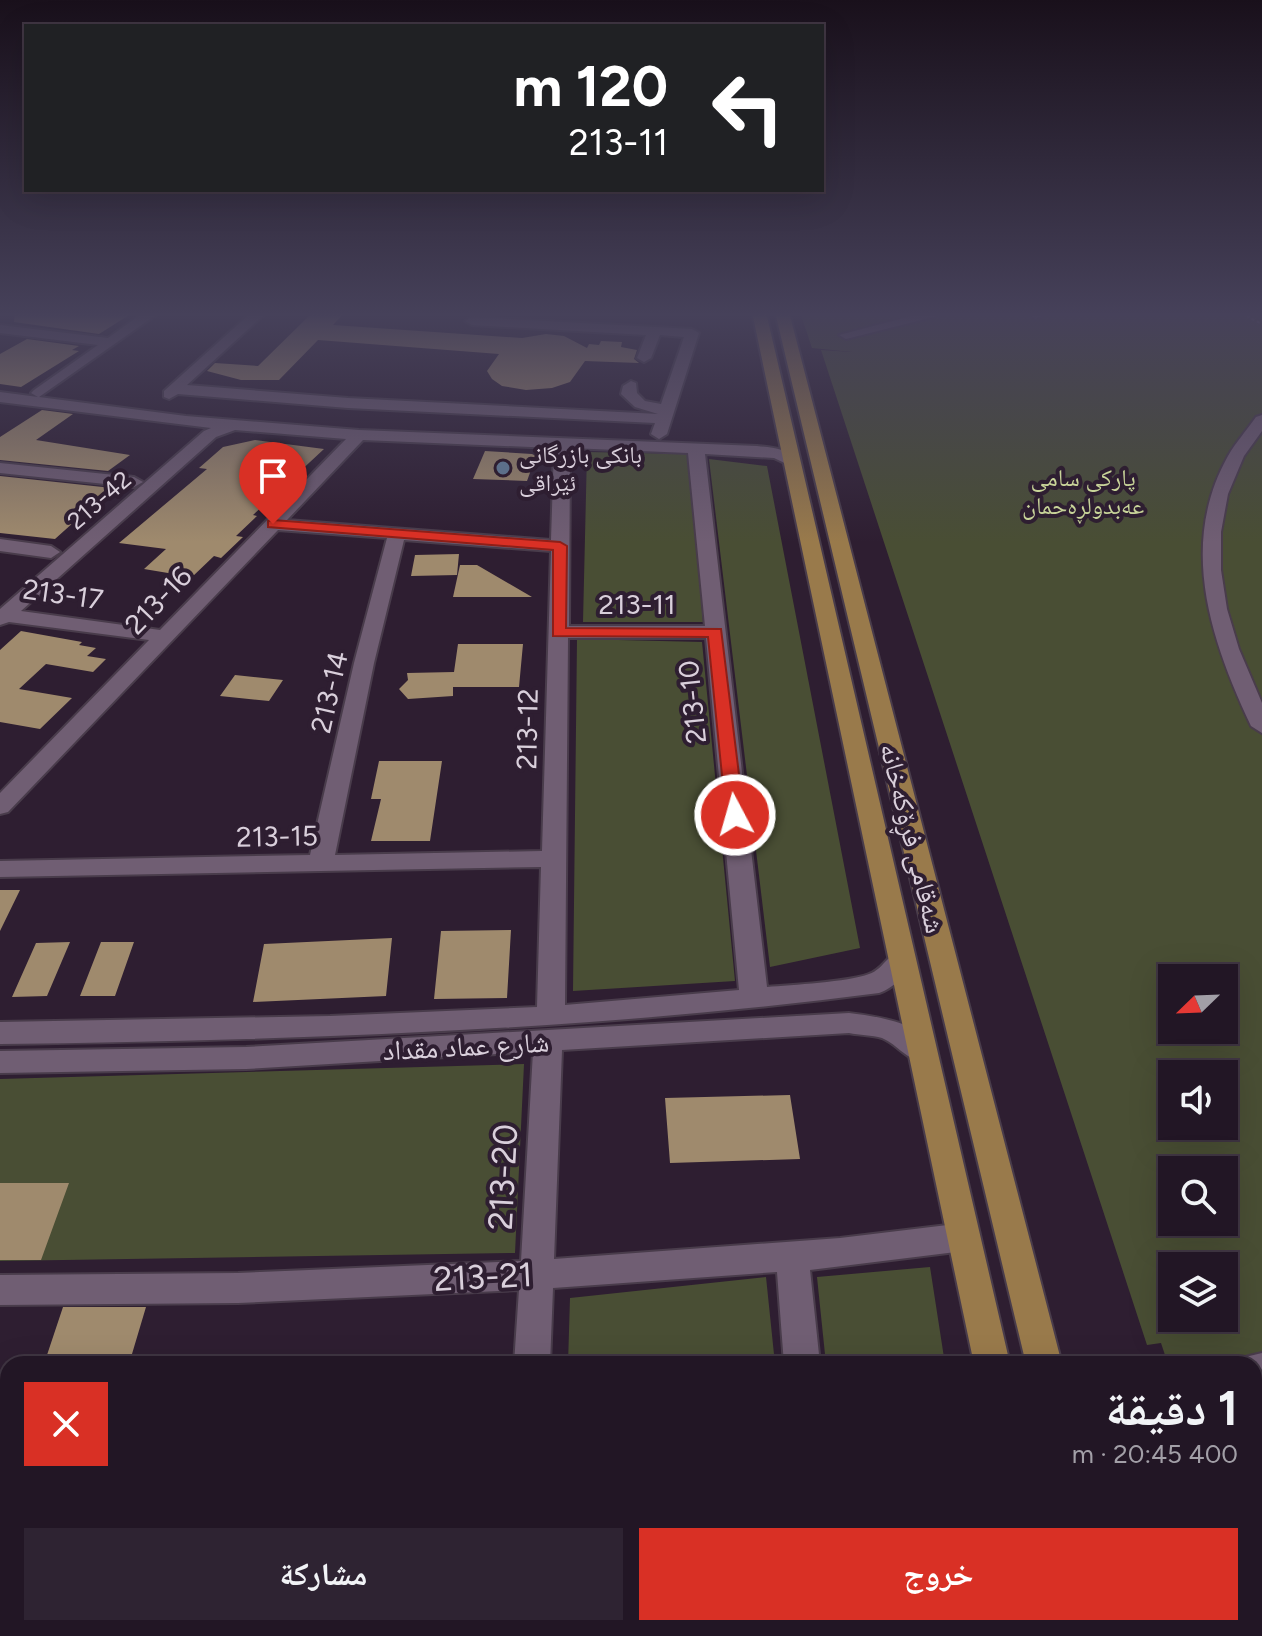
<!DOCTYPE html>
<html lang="ar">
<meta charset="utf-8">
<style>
:root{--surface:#221625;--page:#2e2332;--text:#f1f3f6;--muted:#a29fa7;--line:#3f3542;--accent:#d93025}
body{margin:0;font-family:Figtree,"Noto Naskh Arabic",sans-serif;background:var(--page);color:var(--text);direction:rtl;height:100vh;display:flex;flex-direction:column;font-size:30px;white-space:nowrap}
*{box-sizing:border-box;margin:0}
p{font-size:26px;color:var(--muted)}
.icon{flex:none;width:44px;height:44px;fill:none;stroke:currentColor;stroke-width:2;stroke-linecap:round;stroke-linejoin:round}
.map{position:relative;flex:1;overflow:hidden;direction:ltr}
.sheet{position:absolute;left:0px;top:1356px;width:1262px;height:280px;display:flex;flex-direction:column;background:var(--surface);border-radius:24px 24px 0 0;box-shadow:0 8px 32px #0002,0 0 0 2px var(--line);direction:rtl}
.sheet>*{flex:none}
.guide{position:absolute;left:24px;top:24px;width:800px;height:168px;border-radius:0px;box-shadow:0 8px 32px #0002,0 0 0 2px var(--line);direction:rtl;background:#202124;color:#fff;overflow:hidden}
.needle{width:52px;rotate:247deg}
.fabs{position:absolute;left:1158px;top:964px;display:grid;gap:16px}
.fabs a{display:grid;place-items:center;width:80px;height:80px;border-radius:0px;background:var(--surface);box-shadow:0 8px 32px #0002,0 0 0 2px var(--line);font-size:40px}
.pin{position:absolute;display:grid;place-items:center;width:68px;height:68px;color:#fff;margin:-82px -34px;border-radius:50% 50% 50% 0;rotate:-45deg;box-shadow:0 0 8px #0007}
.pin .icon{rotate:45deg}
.me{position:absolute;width:88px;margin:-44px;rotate:354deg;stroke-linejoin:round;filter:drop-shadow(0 0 6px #0008)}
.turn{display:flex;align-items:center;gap:28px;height:168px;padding:0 24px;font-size:36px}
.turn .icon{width:104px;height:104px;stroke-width:2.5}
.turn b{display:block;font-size:56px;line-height:68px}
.round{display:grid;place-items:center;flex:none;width:84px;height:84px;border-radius:0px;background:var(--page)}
.overview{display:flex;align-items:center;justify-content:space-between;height:136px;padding:0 24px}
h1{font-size:48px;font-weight:700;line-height:60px}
.primary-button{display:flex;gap:16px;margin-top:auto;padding:16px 24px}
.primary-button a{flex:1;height:92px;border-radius:0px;background:var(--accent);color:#fff;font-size:32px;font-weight:700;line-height:92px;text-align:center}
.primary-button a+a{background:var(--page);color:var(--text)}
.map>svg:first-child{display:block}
.green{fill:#494e34;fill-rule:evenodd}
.building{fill:#9f8a6d}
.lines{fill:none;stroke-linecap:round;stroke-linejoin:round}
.minor-casing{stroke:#493c4b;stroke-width:4}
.major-casing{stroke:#493c4b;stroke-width:4}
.path{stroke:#877a89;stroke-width:2;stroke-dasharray:3 3;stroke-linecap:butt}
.minor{fill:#705e73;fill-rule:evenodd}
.major{fill:#997a4b;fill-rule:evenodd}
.route{fill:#d93025;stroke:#8d1f18;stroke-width:2}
.service-dot{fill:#5c6f8a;stroke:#2e1e31;stroke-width:3}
.labels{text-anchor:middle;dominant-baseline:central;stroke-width:8;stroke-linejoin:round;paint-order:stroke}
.far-poi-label{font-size:24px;fill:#d9cfdb;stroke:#2e1e31;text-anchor:start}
.far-park-label{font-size:24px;fill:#c8d499;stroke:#2e1e31}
.far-street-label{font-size:24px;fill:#d9cfdb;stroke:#2e1e31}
.street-label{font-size:28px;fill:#d9cfdb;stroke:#2e1e31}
.near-street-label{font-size:34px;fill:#d9cfdb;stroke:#2e1e31}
</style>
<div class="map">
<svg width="1262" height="1636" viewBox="0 0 1262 1636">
<rect width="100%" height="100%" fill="#2e1e31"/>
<path class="green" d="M800,312H1262V1636H1252L1250,1628H1254V1364H1168L1161,1343L1147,1345L821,350L852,352L812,348ZM1172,978H1224V1030H1172ZM1172,1074H1224V1126H1172ZM1172,1170H1224V1222H1172ZM1172,1266H1224V1318H1172Z
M587,452L689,454L703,622H583Z
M709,459L767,466L860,948L770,967Z
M577,639L702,642L735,981L573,991Z
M524,1064L515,1253L0,1261V1079Z
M930,1267L945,1364H826L817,1277Z
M766,1277L775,1364H568L570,1298Z
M688,1628H881L882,1636H614L621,1631Z"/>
<path class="building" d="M15,312H134L99,334L14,322Z
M313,312H345L333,325L522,338L546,334L564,336L587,348L589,344L599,345L601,341L622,342L621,347L637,350L634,359L639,363L585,361L570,382L552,388L526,390L502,386L492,379L487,371L499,354L318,340L279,380H241L207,371L215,363L258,366Z
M27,339L79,346L72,350L79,351L21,387L0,384V354Z
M42,410L73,414L36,440L130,455L108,471L0,460V437Z
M255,440L324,449L253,515L257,516L236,536L243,537L221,558L214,556L192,577L144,569L166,549L119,543L207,469L199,468L223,447Z
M485,451L532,454L536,456L527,481L473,479Z
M0,476L112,488L55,539L0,533Z
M459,554L457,575L411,576L415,555Z
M460,565H477L532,597H453Z
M21,631L82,642L79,645L96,648L87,656L106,659L93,672L46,664L19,689L72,698L40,729L0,722V650Z
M458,644H523L519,687H453V696L408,699L399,689L408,680L407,673L454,672Z
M235,675L283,680L269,701L220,696Z
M379,761H442L430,841H371L381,799H371Z
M0,890H20L0,931Z
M511,930L507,998L434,999L441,931Z
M392,938L386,996L253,1002L264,944Z
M70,942L47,996L12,997L36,943Z
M101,942H134L115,996H80Z
M790,1095L800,1159L670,1163L665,1098Z
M0,1183H69L41,1260H0Z
M63,1307H146L129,1364H44Z"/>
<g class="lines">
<g class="minor-casing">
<path id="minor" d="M144,312H160L39,397L186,416L359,430L757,446C774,448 787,448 799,461L791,466L774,458L705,454L767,987C792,985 848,982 869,974C887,968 888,946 912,953L915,960C908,973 894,988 879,993C587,1031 294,1040 0,1044V1022L330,1016L537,1007L541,867L0,877V861L310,855L354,663L387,538L278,530L8,812L0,814V793L149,640L9,622L0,625V609L204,431L211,428L0,402V392L38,397L31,393L34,390L98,345L0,333V325L108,338ZM235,430L346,439L160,630L21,611L216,437ZM363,440L554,448L551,540L287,520ZM570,448L688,453L705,626H569ZM404,540L551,551L542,851L335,855L374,663ZM568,638H706L739,990L565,1005Z
M252,312H267L187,385L348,398L658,414L635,407L621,394L623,386L631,381L636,383L637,393L645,401L661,404L684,337L660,335L651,358L644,362L637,358L646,335L472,325L465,321L472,317L692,329L699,333L667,434L659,439L651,434L655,423L348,408L178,394L169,399L164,397V391Z
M927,312H953L846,339L839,335Z
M1024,312H1041L1043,315L1036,319Z
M1262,415V431L1244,456L1228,494L1221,532V570L1227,609L1239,649L1262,703V733L1251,726C1211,641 1178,545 1228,456C1236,442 1247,430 1256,417Z
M0,463L134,477L143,482L134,487L0,473Z
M0,539L51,546L60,552L51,558L0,551Z
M849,1013C880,1017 921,1022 937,1052L933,1060C910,1067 901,1046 882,1038C872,1035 859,1035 849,1033L562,1050L554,1259L840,1238L964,1223L976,1227L980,1237L976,1247L964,1251L810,1270L820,1364H784L777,1272L553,1288L550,1364H514L519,1290L238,1303L0,1305V1275L238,1273L521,1261L533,1052L246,1069L0,1073V1051L246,1047Z
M1262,1353V1385L1254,1386V1364H1239L1241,1358Z
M0,1574H8V1614H0Z
M378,1628H418L417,1636H377Z"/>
</g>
<g class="major-casing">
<path id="major" d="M752,312H766L1010,1364H974Z
M775,312H789L1062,1364H1026Z
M1031,1628H1071L1073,1636H1033Z
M1091,1628H1131L1133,1636H1093Z"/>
</g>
<path class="path" d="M1255,313L1248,317L1262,324"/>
<use href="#minor" class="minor"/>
<use href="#major" class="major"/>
</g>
<linearGradient id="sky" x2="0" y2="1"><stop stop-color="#19101b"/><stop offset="0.58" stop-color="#46415a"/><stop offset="1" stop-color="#46415a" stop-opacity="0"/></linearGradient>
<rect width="1262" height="542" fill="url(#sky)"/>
<path class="route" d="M273,520L560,542L567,546L566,628L721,629L744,815L735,820L726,815L708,637L553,636V550L268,527V521Z"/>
<circle class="service-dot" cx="503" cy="468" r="8"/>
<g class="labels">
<g class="far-poi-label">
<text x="519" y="454">بانکی بازرگانی<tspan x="519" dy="28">ئێراقی</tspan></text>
</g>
<g class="far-park-label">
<text x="1083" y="477">پارکی سامی<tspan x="1083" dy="28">عەبدولڕەحمان</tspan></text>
</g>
<g class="far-street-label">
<text transform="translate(99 500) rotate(-41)">213-42</text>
</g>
<g class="street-label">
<text transform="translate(63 594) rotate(8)">213-17</text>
<text transform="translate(158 600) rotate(-46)">213-16</text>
<text x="637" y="604">213-11</text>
<text transform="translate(329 692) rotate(-77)">213-14</text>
<text transform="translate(692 702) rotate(-96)">213-10</text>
<text transform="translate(527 729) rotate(-89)">213-12</text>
<text transform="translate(277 836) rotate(-1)">213-15</text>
<text transform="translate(913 838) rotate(76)">شەقامی فڕۆکەخانە</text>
<text transform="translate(466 1046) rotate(-3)">شارع عماد مقداد</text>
</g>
<g class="near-street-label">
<text transform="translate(503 1177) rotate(-87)">213-20</text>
<text transform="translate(483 1277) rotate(-3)">213-21</text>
</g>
</g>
</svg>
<div class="fabs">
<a><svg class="needle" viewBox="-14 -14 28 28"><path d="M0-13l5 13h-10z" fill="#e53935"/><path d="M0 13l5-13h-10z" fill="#a29fa7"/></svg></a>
<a><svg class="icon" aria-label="sound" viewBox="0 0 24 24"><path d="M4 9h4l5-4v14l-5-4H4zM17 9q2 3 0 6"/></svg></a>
<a><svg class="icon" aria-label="search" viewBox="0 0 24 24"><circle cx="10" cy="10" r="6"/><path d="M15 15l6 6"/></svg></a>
<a><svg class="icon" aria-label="layers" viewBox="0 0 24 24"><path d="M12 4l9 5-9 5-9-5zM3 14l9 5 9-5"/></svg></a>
</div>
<div class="pin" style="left:273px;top:524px;background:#d93025"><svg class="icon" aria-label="arrive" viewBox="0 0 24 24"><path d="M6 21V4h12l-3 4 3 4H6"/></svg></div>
<svg class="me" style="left:735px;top:815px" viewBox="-20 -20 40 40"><circle r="17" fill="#d93025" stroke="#fff" stroke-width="3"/><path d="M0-11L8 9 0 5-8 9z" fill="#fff"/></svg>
<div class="guide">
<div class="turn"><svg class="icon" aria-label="left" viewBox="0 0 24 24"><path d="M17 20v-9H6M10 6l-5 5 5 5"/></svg><div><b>120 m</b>213-11</div></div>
</div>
<section class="sheet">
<div class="overview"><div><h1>1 دقيقة</h1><p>400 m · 20:45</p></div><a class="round" style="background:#d93025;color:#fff"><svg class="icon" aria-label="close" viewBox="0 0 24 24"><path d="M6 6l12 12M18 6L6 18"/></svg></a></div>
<div class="primary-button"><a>خروج</a><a>مشاركة</a></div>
</section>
</div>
